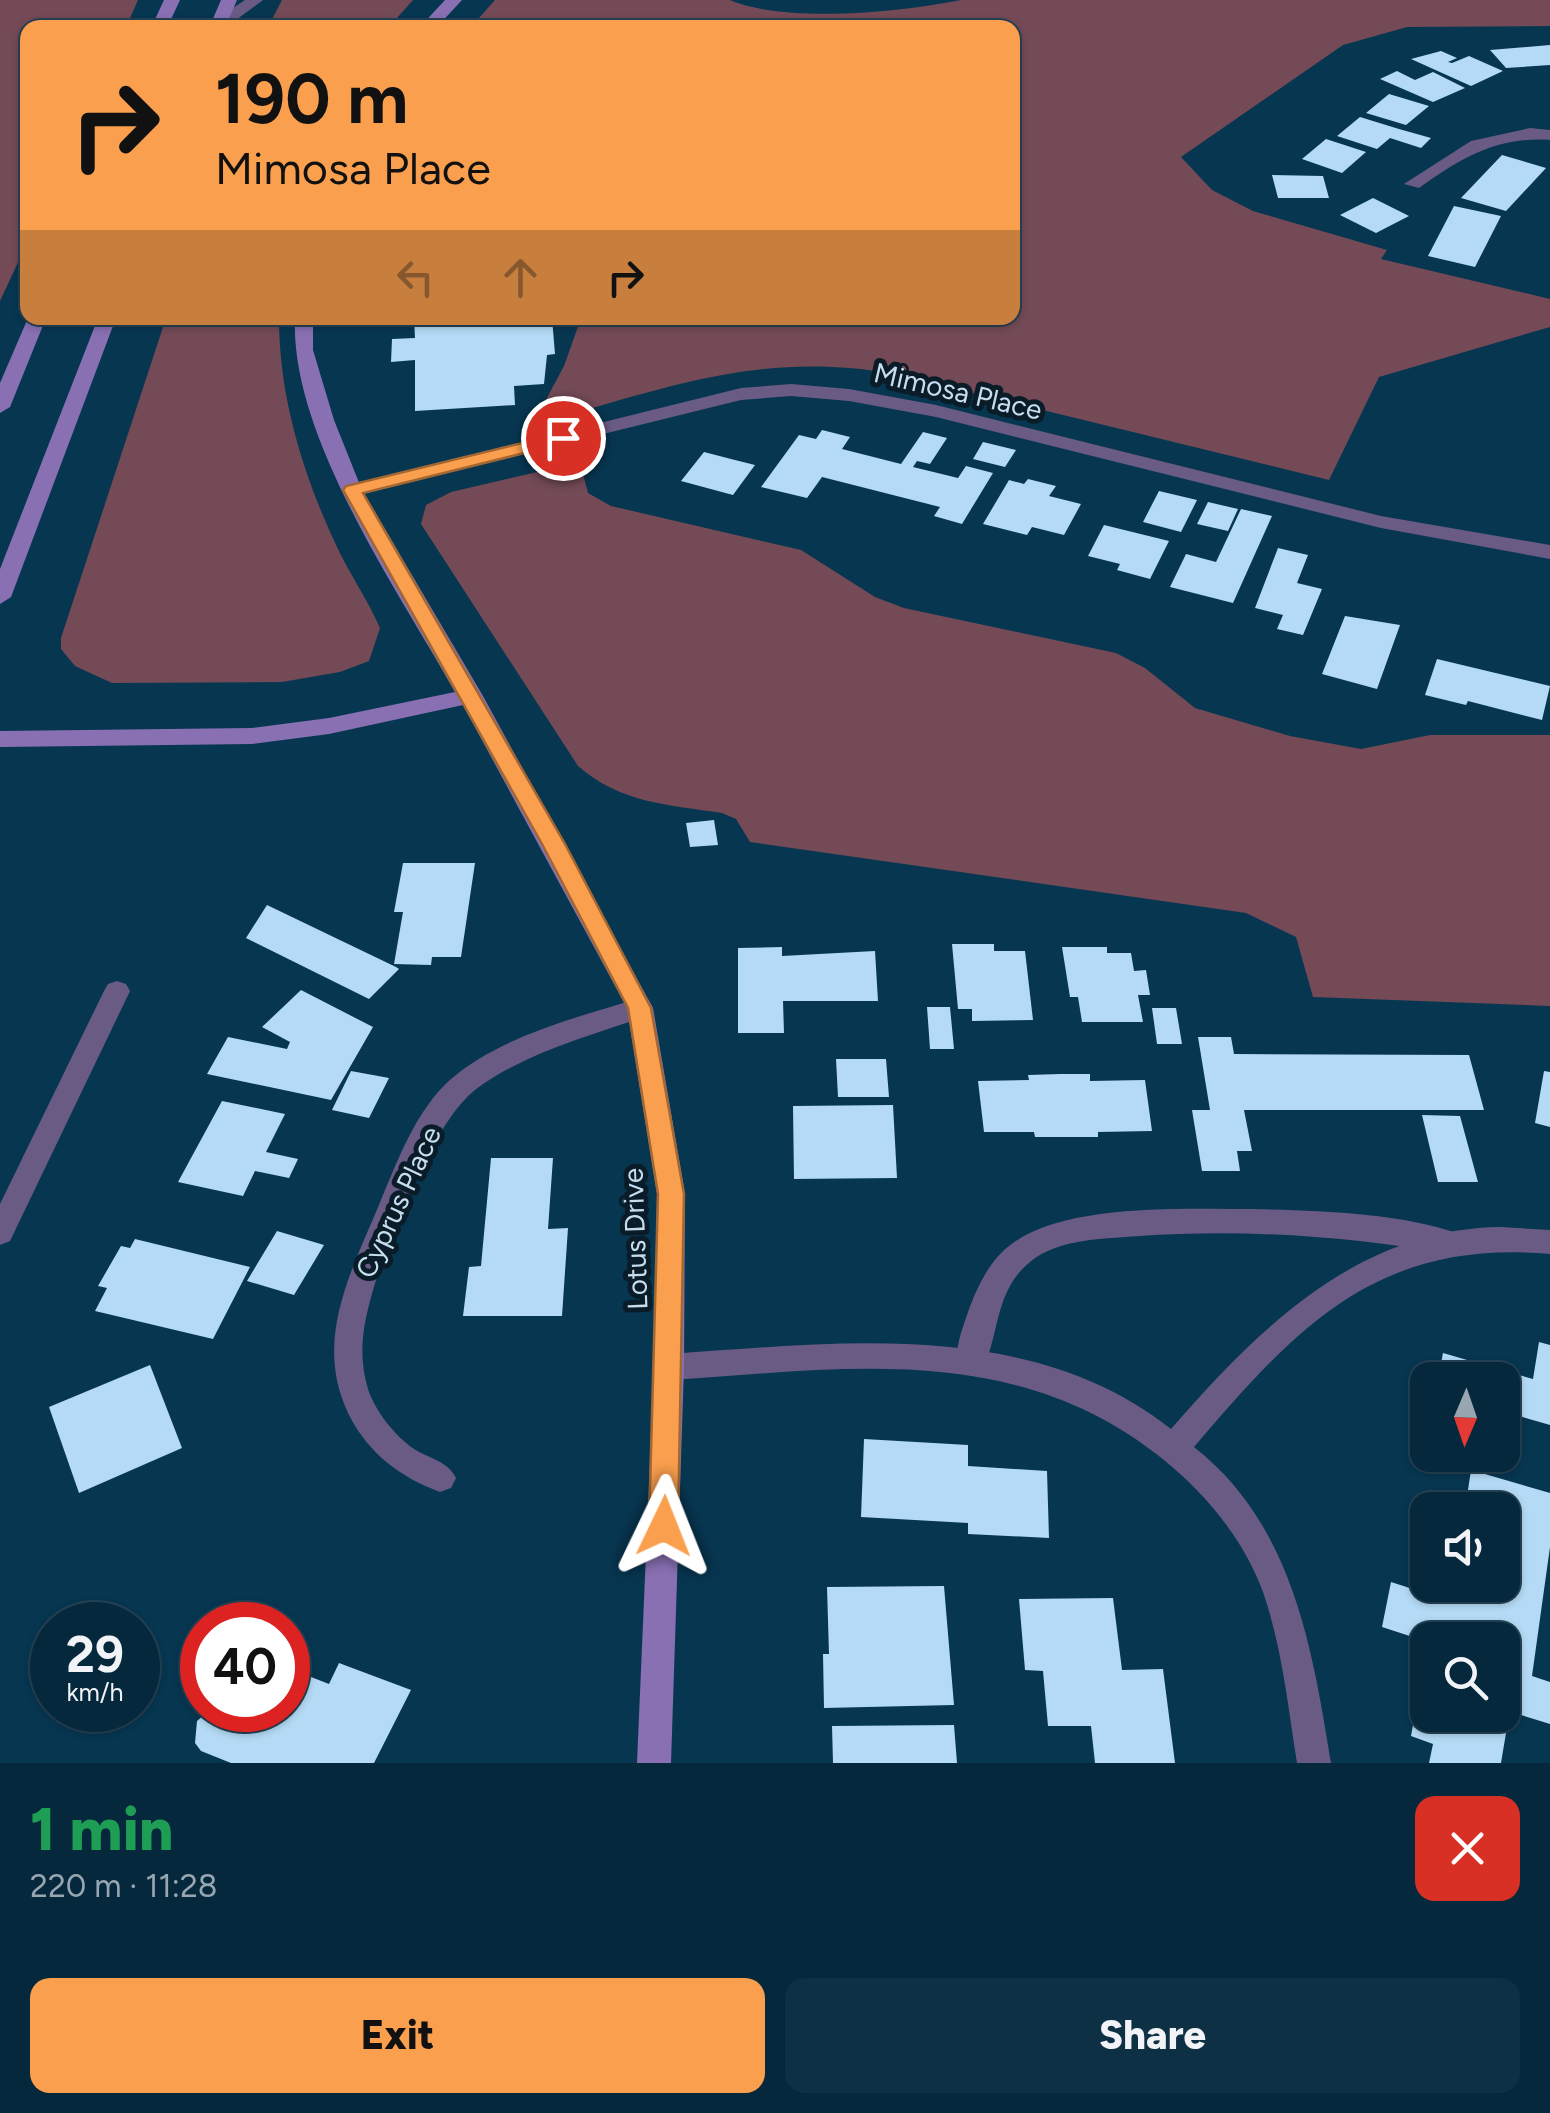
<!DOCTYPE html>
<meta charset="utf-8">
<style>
:root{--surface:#05283d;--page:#0e3044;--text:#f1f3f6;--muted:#97a6b0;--line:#264457;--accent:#fa9f4e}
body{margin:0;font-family:Figtree,sans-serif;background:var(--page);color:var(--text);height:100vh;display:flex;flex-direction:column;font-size:38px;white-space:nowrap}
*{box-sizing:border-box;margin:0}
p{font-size:32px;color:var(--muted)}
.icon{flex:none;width:55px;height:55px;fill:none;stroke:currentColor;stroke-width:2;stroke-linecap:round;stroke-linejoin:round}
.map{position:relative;height:1763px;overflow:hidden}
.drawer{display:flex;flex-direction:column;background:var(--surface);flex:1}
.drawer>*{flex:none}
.banner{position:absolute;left:20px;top:20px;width:1000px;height:305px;border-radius:20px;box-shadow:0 2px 8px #0004,0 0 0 2px var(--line);background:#fa9f4e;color:#111;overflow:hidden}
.needle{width:65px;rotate:182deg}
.controls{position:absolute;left:1410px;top:1362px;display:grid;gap:20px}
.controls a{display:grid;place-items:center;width:110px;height:110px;border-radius:20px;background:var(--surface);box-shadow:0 2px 8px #0004,0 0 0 2px var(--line);font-size:50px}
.speed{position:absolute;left:30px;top:1602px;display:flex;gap:20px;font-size:50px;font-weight:700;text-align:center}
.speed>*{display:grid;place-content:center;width:130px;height:130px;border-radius:50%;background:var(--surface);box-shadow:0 2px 8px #0004,0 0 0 2px var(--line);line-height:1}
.speed small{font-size:25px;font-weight:400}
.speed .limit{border:15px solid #d22;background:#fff;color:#111}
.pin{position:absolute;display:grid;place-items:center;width:85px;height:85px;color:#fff;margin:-42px;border:5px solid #fff;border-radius:50%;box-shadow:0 2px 10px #0007}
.me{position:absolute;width:110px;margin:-55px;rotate:2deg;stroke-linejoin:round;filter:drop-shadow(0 0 8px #0008)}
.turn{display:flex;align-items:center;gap:35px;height:210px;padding:0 30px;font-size:45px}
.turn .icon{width:130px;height:130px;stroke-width:2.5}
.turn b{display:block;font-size:70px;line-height:85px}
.lanes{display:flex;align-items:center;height:95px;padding:0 30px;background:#0003;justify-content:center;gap:50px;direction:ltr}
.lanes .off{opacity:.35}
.round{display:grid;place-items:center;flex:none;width:105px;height:105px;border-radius:20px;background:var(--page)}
.summary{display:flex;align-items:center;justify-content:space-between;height:170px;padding:0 30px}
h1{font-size:60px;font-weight:800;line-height:75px;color:#1e9e55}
.action{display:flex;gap:20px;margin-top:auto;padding:20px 30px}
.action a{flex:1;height:115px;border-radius:20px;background:var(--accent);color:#111;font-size:40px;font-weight:800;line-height:115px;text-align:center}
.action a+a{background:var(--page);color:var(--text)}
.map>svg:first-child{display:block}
.green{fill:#734a56}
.building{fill:#b4daf5}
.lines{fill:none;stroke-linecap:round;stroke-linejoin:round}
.lane{fill:#6a5b85;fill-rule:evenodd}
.street{fill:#6a5b85;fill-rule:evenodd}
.secondary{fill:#8870b3;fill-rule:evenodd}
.route{fill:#fa9f4e;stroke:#a26733;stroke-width:2.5}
.labels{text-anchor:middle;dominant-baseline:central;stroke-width:10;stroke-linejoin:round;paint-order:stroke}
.street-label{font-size:28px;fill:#c6ddee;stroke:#0a1c28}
</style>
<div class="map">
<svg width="1550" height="1763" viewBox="0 0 1550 1763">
<rect width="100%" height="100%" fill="#073651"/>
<path class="green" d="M0,0H138L126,27L28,28L27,243L0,301Z
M282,0H413L389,27H268Z
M495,0H730C787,24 901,12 961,0H1550V26L1407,27L1343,45L1181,157L1212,190L1253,211L1387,250L1381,259L1550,299V327L1379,377L1329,480L895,374C766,351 674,385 551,420L541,409L564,366L581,318H1012V28L471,27Z
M166,318H279C279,397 303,475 337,547C350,575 368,600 380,628L369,661L340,672L282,682L112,683L75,666L61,649V638Z
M580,462L588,493L611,506L801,550L875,597L904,608L1116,653L1145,668L1195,708L1290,736L1361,749L1430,735H1550V1006L1313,997L1296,937L1246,913L750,842L736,819L722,813C669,805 620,803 578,766L421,524L426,505L451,492Z"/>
<path class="building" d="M1550,45V65L1506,68L1490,50Z
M1441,51L1457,58L1448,62L1452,63L1469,56L1503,71L1471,86L1411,59Z
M1397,71L1415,80L1433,72L1465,88L1433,102L1380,79Z
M1389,94L1429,106L1406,125L1366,113Z
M1360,117L1399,129L1431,138L1421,148L1390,138L1377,149L1337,136Z
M1326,139L1366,152L1342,173L1302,159Z
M1502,155L1546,168L1506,211L1461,198Z
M1272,175L1323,176L1329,198H1278Z
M1373,198L1409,216L1376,233L1340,215Z
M1454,206L1501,216L1475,267L1428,256Z
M414,318H552L555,354L547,355L544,384L514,386L515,405L415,411V360L391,362L392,339L415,338Z
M822,430L850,437L842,449L901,464L923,432L947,438L930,464L917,461L913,467L958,478L966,466L993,473L962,524L934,516L940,507L822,477L807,498L761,487L799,435L816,439Z
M983,442L1016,450L1005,467L973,459Z
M704,452L731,459L755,465L733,495L681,481Z
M1028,479L1056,486L1049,496L1081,504L1064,535L1032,527L1027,535L983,524L1009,480L1024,484Z
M1159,491L1197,500L1181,532L1143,522Z
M1208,502L1238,509L1228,531L1197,524Z
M1241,509L1272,516L1233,603L1170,587L1186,554L1216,562Z
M1104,525L1169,541L1150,579L1117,570L1120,564L1088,556Z
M1278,548L1308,555L1297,583L1322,589L1303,635L1277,629L1283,615L1255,608Z
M1345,616L1400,625L1377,689L1322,674Z
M1437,659L1550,686L1542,720L1468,701L1466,705L1425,695Z
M714,820L718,845L690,847L686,823Z
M403,863H475L461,957H432L431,965L394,964L403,912H394Z
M267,905L396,967L399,969L369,999L246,938Z
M952,944H994V951H1025L1033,1020L972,1021V1009H958Z
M782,947V956L875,951L878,1001H783L784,1033H738V948Z
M1062,947H1107V953H1131L1134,971L1146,970L1150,995H1138L1143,1022H1082L1078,997H1070Z
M301,990L373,1027L331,1100L207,1074L228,1037L287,1049L290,1042L262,1027Z
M927,1007H950L954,1049H930Z
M1152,1008H1176L1182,1044H1157Z
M1198,1037H1231L1234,1054L1469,1055L1484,1110H1244L1252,1151H1237L1240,1171H1202L1192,1110H1210Z
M836,1059H886L889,1097H838Z
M351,1071L389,1078L369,1118L332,1110Z
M1544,1071L1550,1072V1127L1535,1123Z
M1060,1074H1090V1081L1145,1080L1152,1131L1098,1132V1137H1035L1034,1132H984L978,1081L1029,1080L1028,1075Z
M222,1101L285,1114L266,1152L298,1159L289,1178L255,1171L243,1196L178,1182Z
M893,1105L897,1178L794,1179L793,1106Z
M1422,1115L1460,1116L1478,1182H1438Z
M491,1158H553L548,1229L568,1228L562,1316H463L469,1267L481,1266Z
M277,1231L324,1245L294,1295L247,1281Z
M135,1239L250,1267L213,1339L95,1311L107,1288L98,1286L121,1246L130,1248Z
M1539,1342L1550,1345V1425L1502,1411V1380H1438L1443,1353L1533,1379Z
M150,1365L182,1448L79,1493L49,1407Z
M864,1439L968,1445V1466L1047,1471L1049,1538L968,1534V1523L861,1517Z
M1471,1470L1550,1493V1547L1532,1676L1550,1682V1724L1502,1709V1640L1428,1642L1382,1627L1391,1582L1450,1601L1453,1585H1502V1510H1465Z
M944,1586L954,1705L824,1708L823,1654H829L827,1587Z
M1113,1598L1122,1670L1163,1669L1175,1763H1095L1091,1726H1048L1043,1671L1025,1670L1019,1599Z
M339,1663L411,1690L374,1763H231L201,1751L195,1743L197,1721L210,1710H288V1668L329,1684Z
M1417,1703L1428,1707V1715H1452L1506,1733L1501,1763H1429L1433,1744L1411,1736Z
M954,1725L957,1763H833L832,1726Z"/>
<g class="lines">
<path class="lane" d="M245,0H263L225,28H212V22Z
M117,981L126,984L130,991L10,1241L0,1245V1204L104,991L108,984Z
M1252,1209C1319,1211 1396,1212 1460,1234L1464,1242L1460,1250L1450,1254C1346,1236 1244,1229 1139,1236C1104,1239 1059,1238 1030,1262C994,1291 1000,1334 982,1371L971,1375L960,1371C952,1354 962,1330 968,1312C977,1287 990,1259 1013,1243C1068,1203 1186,1209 1252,1209Z"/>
<path class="street" d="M1530,128L1550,130V140C1497,136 1461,158 1419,188L1404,184L1471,141Z
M791,384L849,389L936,405L1381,516L1550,545V559L1381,528L936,417L849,401L791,396L741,400L352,496L342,490L345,486L741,388Z
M640,998L649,1001L653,1008L649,1015C591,1036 525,1052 475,1090C429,1126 373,1270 364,1329C361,1348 362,1370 368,1389C375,1411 395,1436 414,1449C428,1458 448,1461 456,1478L451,1488L440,1492C400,1477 369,1454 349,1415C313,1342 350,1274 379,1205C397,1162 415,1111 451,1079C501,1036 578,1017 640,998Z
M1500,1227L1550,1230V1254C1378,1239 1298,1325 1194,1447C1293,1525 1312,1647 1331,1763H1297C1288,1706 1282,1647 1263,1592C1244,1540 1206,1494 1164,1460C1016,1340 846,1369 669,1380L658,1376L654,1367L658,1358L669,1354C836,1343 1030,1317 1171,1429C1258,1329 1358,1229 1500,1227Z"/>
<path class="secondary" d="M164,0H180L167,28H151Z
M221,0H237L225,28H209Z
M445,0H462L436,28H419Z
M28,318H46L10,407L0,413V383Z
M98,318H116L11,597L0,604V569Z
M295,318H313V350L334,420L362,490L483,696L653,1008L685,1194L684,1367L671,1763H637L654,1367L657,1194L627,1008L463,705L329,734L252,744L0,747V731L252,728L329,718L455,692C398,590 290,436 295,318Z"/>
</g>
<path class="route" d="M563,433L572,438L569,442L363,493L565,844L651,1008L684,1194L678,1526L674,1535L664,1539L653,1535L649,1526L658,1194L628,1008L542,844L343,490L346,486Z"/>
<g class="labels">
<g class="street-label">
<text transform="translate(958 391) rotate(13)">Mimosa Place</text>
<text transform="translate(398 1202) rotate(-65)">Cyprus Place</text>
<text transform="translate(635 1239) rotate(-92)">Lotus Drive</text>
</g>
</g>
</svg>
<div class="controls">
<a><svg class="needle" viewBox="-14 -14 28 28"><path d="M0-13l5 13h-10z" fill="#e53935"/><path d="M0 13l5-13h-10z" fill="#97a6b0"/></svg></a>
<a><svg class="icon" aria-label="sound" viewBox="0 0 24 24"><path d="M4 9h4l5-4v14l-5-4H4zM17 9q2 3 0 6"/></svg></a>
<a><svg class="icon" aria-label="search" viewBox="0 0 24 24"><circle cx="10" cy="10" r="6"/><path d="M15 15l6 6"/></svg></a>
</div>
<div class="speed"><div>29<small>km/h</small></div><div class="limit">40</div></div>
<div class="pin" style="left:563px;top:438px;background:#d93025"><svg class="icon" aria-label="arrive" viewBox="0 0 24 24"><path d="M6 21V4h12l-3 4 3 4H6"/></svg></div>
<svg class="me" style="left:664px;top:1526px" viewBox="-20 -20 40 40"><path d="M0-17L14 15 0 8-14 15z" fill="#fa9f4e" stroke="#fff" stroke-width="4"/></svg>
<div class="banner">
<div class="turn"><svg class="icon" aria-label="right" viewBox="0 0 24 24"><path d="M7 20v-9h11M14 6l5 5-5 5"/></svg><div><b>190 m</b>Mimosa Place</div></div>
<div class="lanes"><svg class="icon off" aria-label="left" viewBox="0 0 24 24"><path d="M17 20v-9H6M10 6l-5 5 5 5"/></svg><svg class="icon off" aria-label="ahead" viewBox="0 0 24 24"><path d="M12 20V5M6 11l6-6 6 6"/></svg><svg class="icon" aria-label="right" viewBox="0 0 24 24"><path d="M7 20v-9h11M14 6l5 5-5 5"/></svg></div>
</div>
</div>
<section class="drawer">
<div class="summary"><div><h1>1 min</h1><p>220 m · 11:28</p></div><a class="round" style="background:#d93025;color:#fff"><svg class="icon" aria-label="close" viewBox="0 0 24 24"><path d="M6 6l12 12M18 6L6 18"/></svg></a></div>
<div class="action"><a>Exit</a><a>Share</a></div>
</section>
